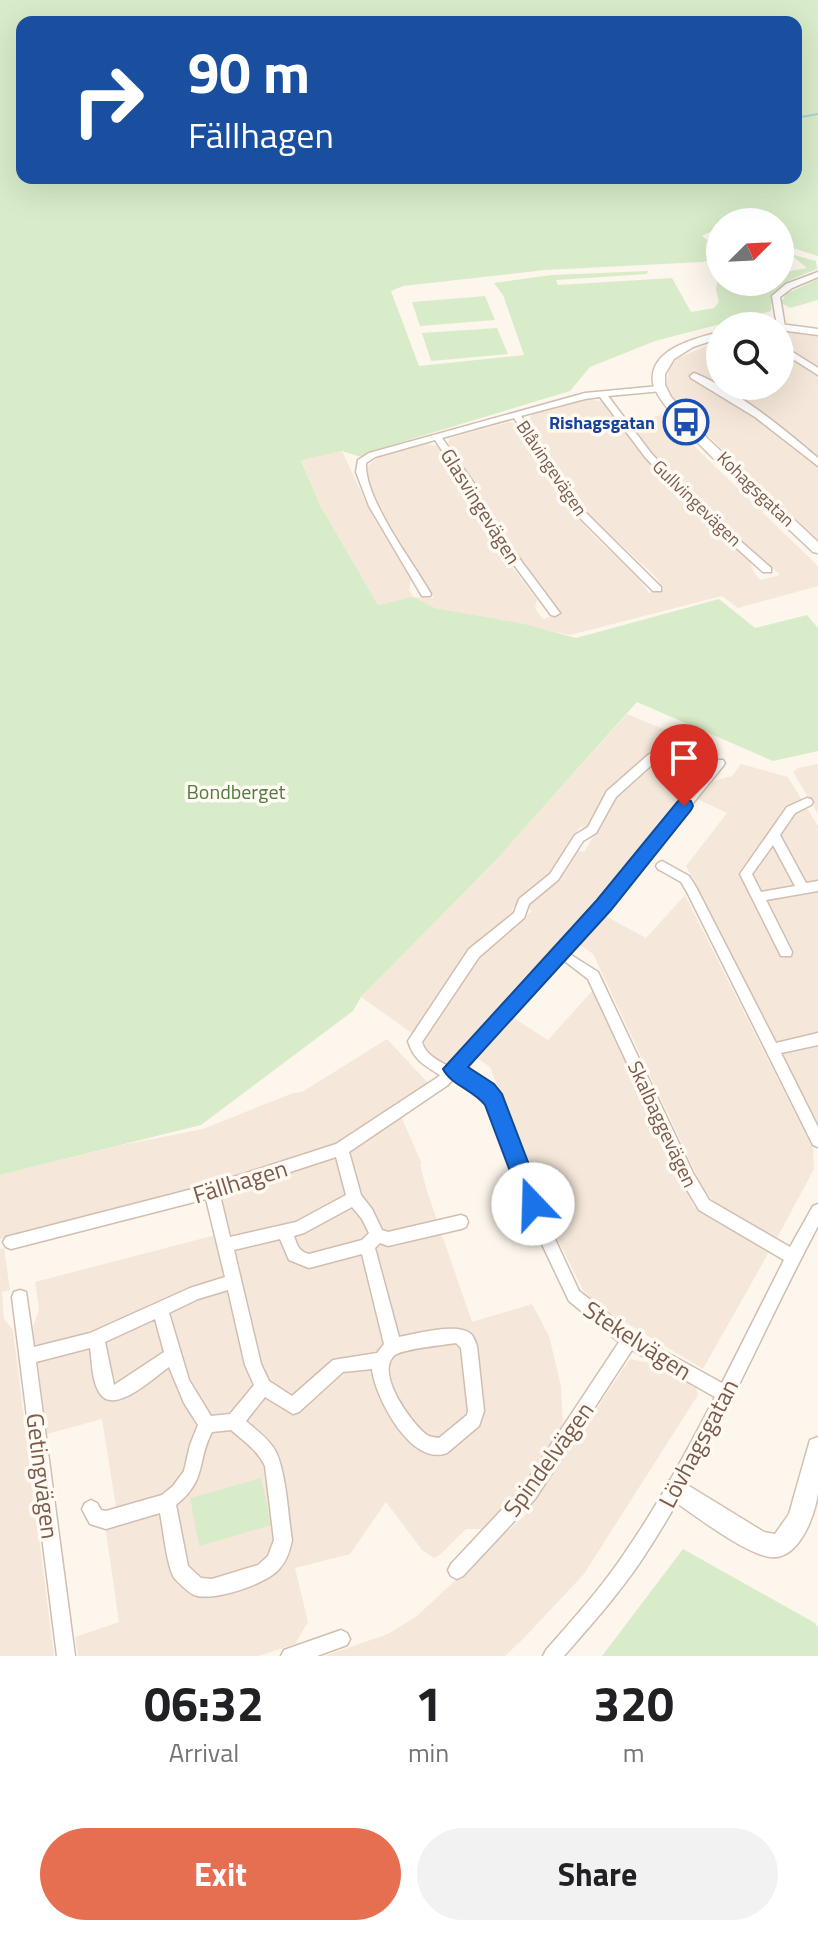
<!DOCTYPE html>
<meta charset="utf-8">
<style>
:root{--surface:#fff;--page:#f2f2f2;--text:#202124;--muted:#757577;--accent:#e76f51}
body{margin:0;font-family:"Titillium Web",sans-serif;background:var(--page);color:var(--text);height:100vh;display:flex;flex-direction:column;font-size:30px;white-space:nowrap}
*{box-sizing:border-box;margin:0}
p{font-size:26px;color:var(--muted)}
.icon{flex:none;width:44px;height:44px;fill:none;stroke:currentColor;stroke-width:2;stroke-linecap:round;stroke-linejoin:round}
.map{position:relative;height:1656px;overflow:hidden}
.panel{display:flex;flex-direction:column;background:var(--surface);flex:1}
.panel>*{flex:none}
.guide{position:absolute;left:16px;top:16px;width:786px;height:168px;border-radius:16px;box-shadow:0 8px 32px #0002;background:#1a4fa0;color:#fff;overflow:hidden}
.needle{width:52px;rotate:66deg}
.tools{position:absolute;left:706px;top:208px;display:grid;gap:16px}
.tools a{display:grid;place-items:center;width:88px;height:88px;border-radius:50%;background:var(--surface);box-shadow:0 8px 32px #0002;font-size:40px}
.pin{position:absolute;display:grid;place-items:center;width:68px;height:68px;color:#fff;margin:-82px -34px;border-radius:50% 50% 50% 0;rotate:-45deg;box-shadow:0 0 8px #0007}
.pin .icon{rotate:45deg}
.me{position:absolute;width:88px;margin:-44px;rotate:339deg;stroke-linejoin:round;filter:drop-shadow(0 0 6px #0008)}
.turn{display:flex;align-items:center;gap:28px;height:168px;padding:0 40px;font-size:36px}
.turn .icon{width:104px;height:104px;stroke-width:2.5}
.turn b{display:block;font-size:56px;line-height:68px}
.eta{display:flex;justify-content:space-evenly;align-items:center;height:136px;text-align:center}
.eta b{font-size:48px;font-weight:700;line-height:56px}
.action{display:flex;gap:16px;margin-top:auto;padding:16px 40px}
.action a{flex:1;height:92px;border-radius:48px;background:var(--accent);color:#fff;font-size:32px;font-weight:700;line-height:92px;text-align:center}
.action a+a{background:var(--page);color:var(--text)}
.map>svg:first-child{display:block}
.residential{fill:#f5e8da}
.green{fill:#d8ecc9;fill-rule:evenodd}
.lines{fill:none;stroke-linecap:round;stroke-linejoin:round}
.stream{stroke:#a5d3da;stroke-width:2}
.street-casing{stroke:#d1beb0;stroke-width:3}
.secondary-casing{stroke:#d6c0b0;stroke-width:3}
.street{fill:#fff;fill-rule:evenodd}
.secondary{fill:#fff;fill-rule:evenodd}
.route{fill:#1a73e8;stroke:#114b97;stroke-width:2}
.labels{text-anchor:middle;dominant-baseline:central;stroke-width:7;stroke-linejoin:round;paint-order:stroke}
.far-transit-label{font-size:18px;font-weight:bold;fill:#164399;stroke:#fffaf3;text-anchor:end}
.far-street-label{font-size:18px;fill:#7a5c4d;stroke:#fffaf3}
.street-label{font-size:20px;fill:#7a5c4d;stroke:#fffaf3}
.park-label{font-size:20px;fill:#537a41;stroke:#fffaf3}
.near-street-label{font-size:24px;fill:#7a5c4d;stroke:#fffaf3}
</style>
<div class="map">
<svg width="818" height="1656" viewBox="0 0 818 1656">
<rect width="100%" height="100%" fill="#fdf6ec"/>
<path class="residential" d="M780,331L818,336V540L678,407L666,388L669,368L678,358L720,340V386H780Z
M586,399L601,401L640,453L685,503L750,559L753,571L760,580L780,575L697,503L653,454L630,422L662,415L818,566V586L738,608L722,596L570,635L435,608L411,598L378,605L320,505L301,459L342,451L372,515L411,580L409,590L413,597L434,598L381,510L364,469L377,458L426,444L438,446L462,484L485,530L537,600L535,608L543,619L559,614L560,611L491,519L448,443L450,438L509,422L517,424L573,513L596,538L636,575L649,593L664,589L656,577L583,510L528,422L532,414Z
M627,714L680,736L628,772L588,829L580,827L552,875L512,909L517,913L474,948L413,1034L361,997L498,858Z
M690,737L717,749L720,755L596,910L452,1062L443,1067L419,1042L480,952L532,911L524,905L575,850L584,852L612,805V798Z
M741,764L788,777L818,826V1126L686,866L727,813L695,798L709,782L732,776Z
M818,764V814L793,772L798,768Z
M685,895L813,1149L814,1169L777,1238L715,1202L703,1189L593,954L577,943L604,915L646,938Z
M593,990L694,1207L769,1252L703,1369L601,1308L584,1292L548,1220L490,1067L474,1056L509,1015L548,1040Z
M387,1039L429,1084L340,1146L206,1189L0,1239V1175L122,1145L203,1129L293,1093L302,1092Z
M400,1114L422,1164L420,1165L427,1191L472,1322L532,1304L549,1336L561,1386L563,1426L523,1484L484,1529H466L440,1555L434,1558L422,1550L386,1502L350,1554L295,1568L308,1622L295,1644L258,1656H78L75,1637L119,1622L105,1525L118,1520L102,1419L47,1434L33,1327L39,1309L35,1282L227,1232L219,1193L341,1152Z
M4,1248L10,1290L2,1292L4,1319L13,1330L54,1656H0V1249Z
M630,1359L650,1363L696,1388L698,1395L584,1574L523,1639L505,1656H324L388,1634L417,1616L524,1516Z"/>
<path class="green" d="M0,0H818V256L780,244V222H750L739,218L720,222V227L702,236L720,249V258L702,262L545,270L403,286L391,291L419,366L524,355L503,295L494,283L552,275L648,271L647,274L556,280L558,285L672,278L691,312L714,308L719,302L716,289L720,267V282H780V273L807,268L790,254L816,261L817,269C795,278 770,284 771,311L655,341L590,367L570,391L372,451L381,456L371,460L342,451L301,460L320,505L378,605L413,597L435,608L524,624L576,638L719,599L755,628L807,615L818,628V751L773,761L637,702L498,858L361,997L353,1011L201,1125L0,1175ZM22,22H796V178H22Z
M818,279V300L790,308L781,303L786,294Z
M485,296L495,320L420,326L412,302Z
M497,328L508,354L431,361L422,333Z
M261,1478L271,1525L199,1546L190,1498Z
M683,1549L815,1623L818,1628V1656H602Z"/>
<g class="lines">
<path class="stream" d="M796,118L818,114"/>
<g class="street-casing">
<path id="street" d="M818,272V277L792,288L780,297L785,327L780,329V326H777L772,296L786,284Z
M780,344L818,368V375L780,351Z
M694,373C738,391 783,428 818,458V466L755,417L691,378L690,376Z
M659,386L662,387V391L608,396L651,453L695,501L771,568V572H763L689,505L645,457L600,397L585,399L521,416L584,511L661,587V591H653L577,515L514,418L442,438L473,482L493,523L560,613L555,616L551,615L483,523L463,482L435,440L375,457L366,463C364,499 413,562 431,594L430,596H422L369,506L356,472L358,460L369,453L585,393Z
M689,728L693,729L695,732L693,735L656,761L616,797L596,833L583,841L558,880L529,904L524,918L479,957L422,1042C425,1054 437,1060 448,1066L450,1064L600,902L715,760H723L725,763L723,766L608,908L568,953L598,972L693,1173L709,1200L790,1247L813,1206L818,1204V1226C759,1337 711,1455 641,1561C618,1595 591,1625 564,1656H543L546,1650C575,1617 604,1585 628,1548C661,1500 688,1449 715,1397L632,1350L535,1499L463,1576L457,1579L451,1576L448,1570L451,1564L523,1487L619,1342L569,1301L539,1238L488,1103L481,1094L455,1077L448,1085L349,1152L361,1195L372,1209L382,1230L388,1232L461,1215L466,1217L468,1222L466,1227L461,1229L388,1246L380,1243L375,1248L399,1337C416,1334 458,1322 471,1334C473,1336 476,1343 477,1346L484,1411L479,1426L447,1453C411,1467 375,1397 372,1369L343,1372L299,1412L293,1414L265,1397L246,1421C255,1429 266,1437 273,1447C286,1465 288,1516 292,1540C290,1550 287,1560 280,1568C268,1584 213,1602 194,1595C188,1592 180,1584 175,1579C167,1569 163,1527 160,1513L106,1529L90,1524L82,1509L85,1503L91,1500L97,1503L101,1510L106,1511L162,1495L173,1486L184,1471L190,1445L198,1425L184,1403L169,1367C153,1378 113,1417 99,1392C92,1381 92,1361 90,1348L36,1362L75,1656H57L12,1297L14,1292L20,1290L26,1292L34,1347L90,1333L190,1288L225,1277L206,1199L11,1249L6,1247L3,1242L6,1237L212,1184L336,1144L438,1077L440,1075C425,1066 413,1059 408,1041L469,949L514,913L519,899L550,874L575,835L588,827L607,791L648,755ZM562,959L588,979L683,1183L699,1210L784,1260L722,1383L635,1335L579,1291L554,1237L499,1096L491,1086L463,1068ZM336,1157L346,1195L296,1222L230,1237L220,1195ZM352,1207L362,1219L369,1233L362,1240L309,1254C299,1252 297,1245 294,1236L304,1233ZM280,1239L289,1260L309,1268L362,1254L384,1344L377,1353L333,1360L292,1396L269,1381L261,1364L234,1250ZM228,1290L245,1365L254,1385L230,1414L211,1416L189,1380L169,1313L198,1299ZM155,1319L164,1352L114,1385L105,1342ZM456,1343L461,1348L468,1411L467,1415L439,1438C434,1437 430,1437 427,1435C411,1423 374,1372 395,1355C403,1349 443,1345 456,1343ZM231,1430C244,1441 258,1451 265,1466L274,1540L268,1556L258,1565L212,1579L201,1578L188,1566L176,1505C208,1479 196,1462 212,1432Z
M807,798L811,799L813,802L811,805L795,813L780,835L806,883L818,881V891L766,900L792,952L791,956H781L740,874L787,807ZM773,845L795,886L761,892L752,874Z
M662,861L689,876L696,887L776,1043L818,1033V1045L781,1053L818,1127V1147L813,1145L687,892L681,882L658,869L656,866L658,863Z
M341,1630L347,1633L350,1639L347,1645L317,1656H281L284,1650Z"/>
</g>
<g class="secondary-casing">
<path id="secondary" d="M780,324L818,329V335L780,330V326H775Z
M720,332V338L693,347L674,359L665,374V385L671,397L708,439L818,542V553L813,552C784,523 658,415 653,383C648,349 696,338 720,332Z
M818,1437C818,1455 818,1475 818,1493C815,1515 799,1561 770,1557C743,1553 692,1513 668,1497L665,1489L668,1481L676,1478L764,1532L775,1534L789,1514L810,1440Z"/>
</g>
<use href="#street" class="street"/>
<use href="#secondary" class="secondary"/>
</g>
<path class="route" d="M684,799L691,801L693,806L691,810L611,910L468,1067L494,1084L502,1094L544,1204L541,1211L533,1214L525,1211L485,1105C474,1090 451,1085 443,1069L597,900L678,801Z"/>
<defs>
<g id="bus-ring" transform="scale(2.3)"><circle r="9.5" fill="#fffaf3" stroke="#1a4fb4" stroke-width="1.5"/><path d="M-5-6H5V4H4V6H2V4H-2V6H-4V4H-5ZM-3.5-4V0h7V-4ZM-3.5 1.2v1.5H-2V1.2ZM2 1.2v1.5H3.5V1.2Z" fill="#1a4fb4"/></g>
</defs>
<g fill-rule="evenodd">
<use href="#bus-ring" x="686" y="422"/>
</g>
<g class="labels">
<g class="far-transit-label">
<text x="655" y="422">Rishagsgatan</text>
</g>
<g class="far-street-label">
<text transform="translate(552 468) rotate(56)">Blåvingevägen</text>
<text transform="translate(756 489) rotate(44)">Kohagsgatan</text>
<text transform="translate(697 503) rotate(44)">Gullvingevägen</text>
</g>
<g class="street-label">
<text transform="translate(481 506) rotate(58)">Glasvingevägen</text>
<text transform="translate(663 1124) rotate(65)">Skalbaggevägen</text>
</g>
<g class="park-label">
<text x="236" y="791">Bondberget</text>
</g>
<g class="near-street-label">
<text transform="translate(240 1181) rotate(-17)">Fällhagen</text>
<text transform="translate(638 1340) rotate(33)">Stekelvägen</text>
<text transform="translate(698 1443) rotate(-62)">Lövhagsgatan</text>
<text transform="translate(548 1459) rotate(-54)">Spindelvägen</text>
<text transform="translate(43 1476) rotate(83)">Getingvägen</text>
</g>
</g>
</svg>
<div class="tools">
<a><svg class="needle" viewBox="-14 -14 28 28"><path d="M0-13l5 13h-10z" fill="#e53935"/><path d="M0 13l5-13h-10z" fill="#757577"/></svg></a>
<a><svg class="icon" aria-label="search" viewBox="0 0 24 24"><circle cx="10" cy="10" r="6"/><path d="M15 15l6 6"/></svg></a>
</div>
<div class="pin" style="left:684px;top:806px;background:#d93025"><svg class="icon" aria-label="arrive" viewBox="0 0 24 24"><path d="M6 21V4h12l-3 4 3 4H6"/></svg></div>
<svg class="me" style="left:533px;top:1204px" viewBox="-20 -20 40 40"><circle r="19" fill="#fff"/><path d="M0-13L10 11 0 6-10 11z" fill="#1a73e8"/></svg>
<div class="guide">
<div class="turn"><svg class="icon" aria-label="right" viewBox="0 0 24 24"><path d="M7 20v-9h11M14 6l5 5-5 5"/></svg><div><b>90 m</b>Fällhagen</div></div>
</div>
</div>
<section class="panel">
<div class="eta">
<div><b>06:32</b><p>Arrival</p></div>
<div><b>1</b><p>min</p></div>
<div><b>320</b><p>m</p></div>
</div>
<div class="action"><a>Exit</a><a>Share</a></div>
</section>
